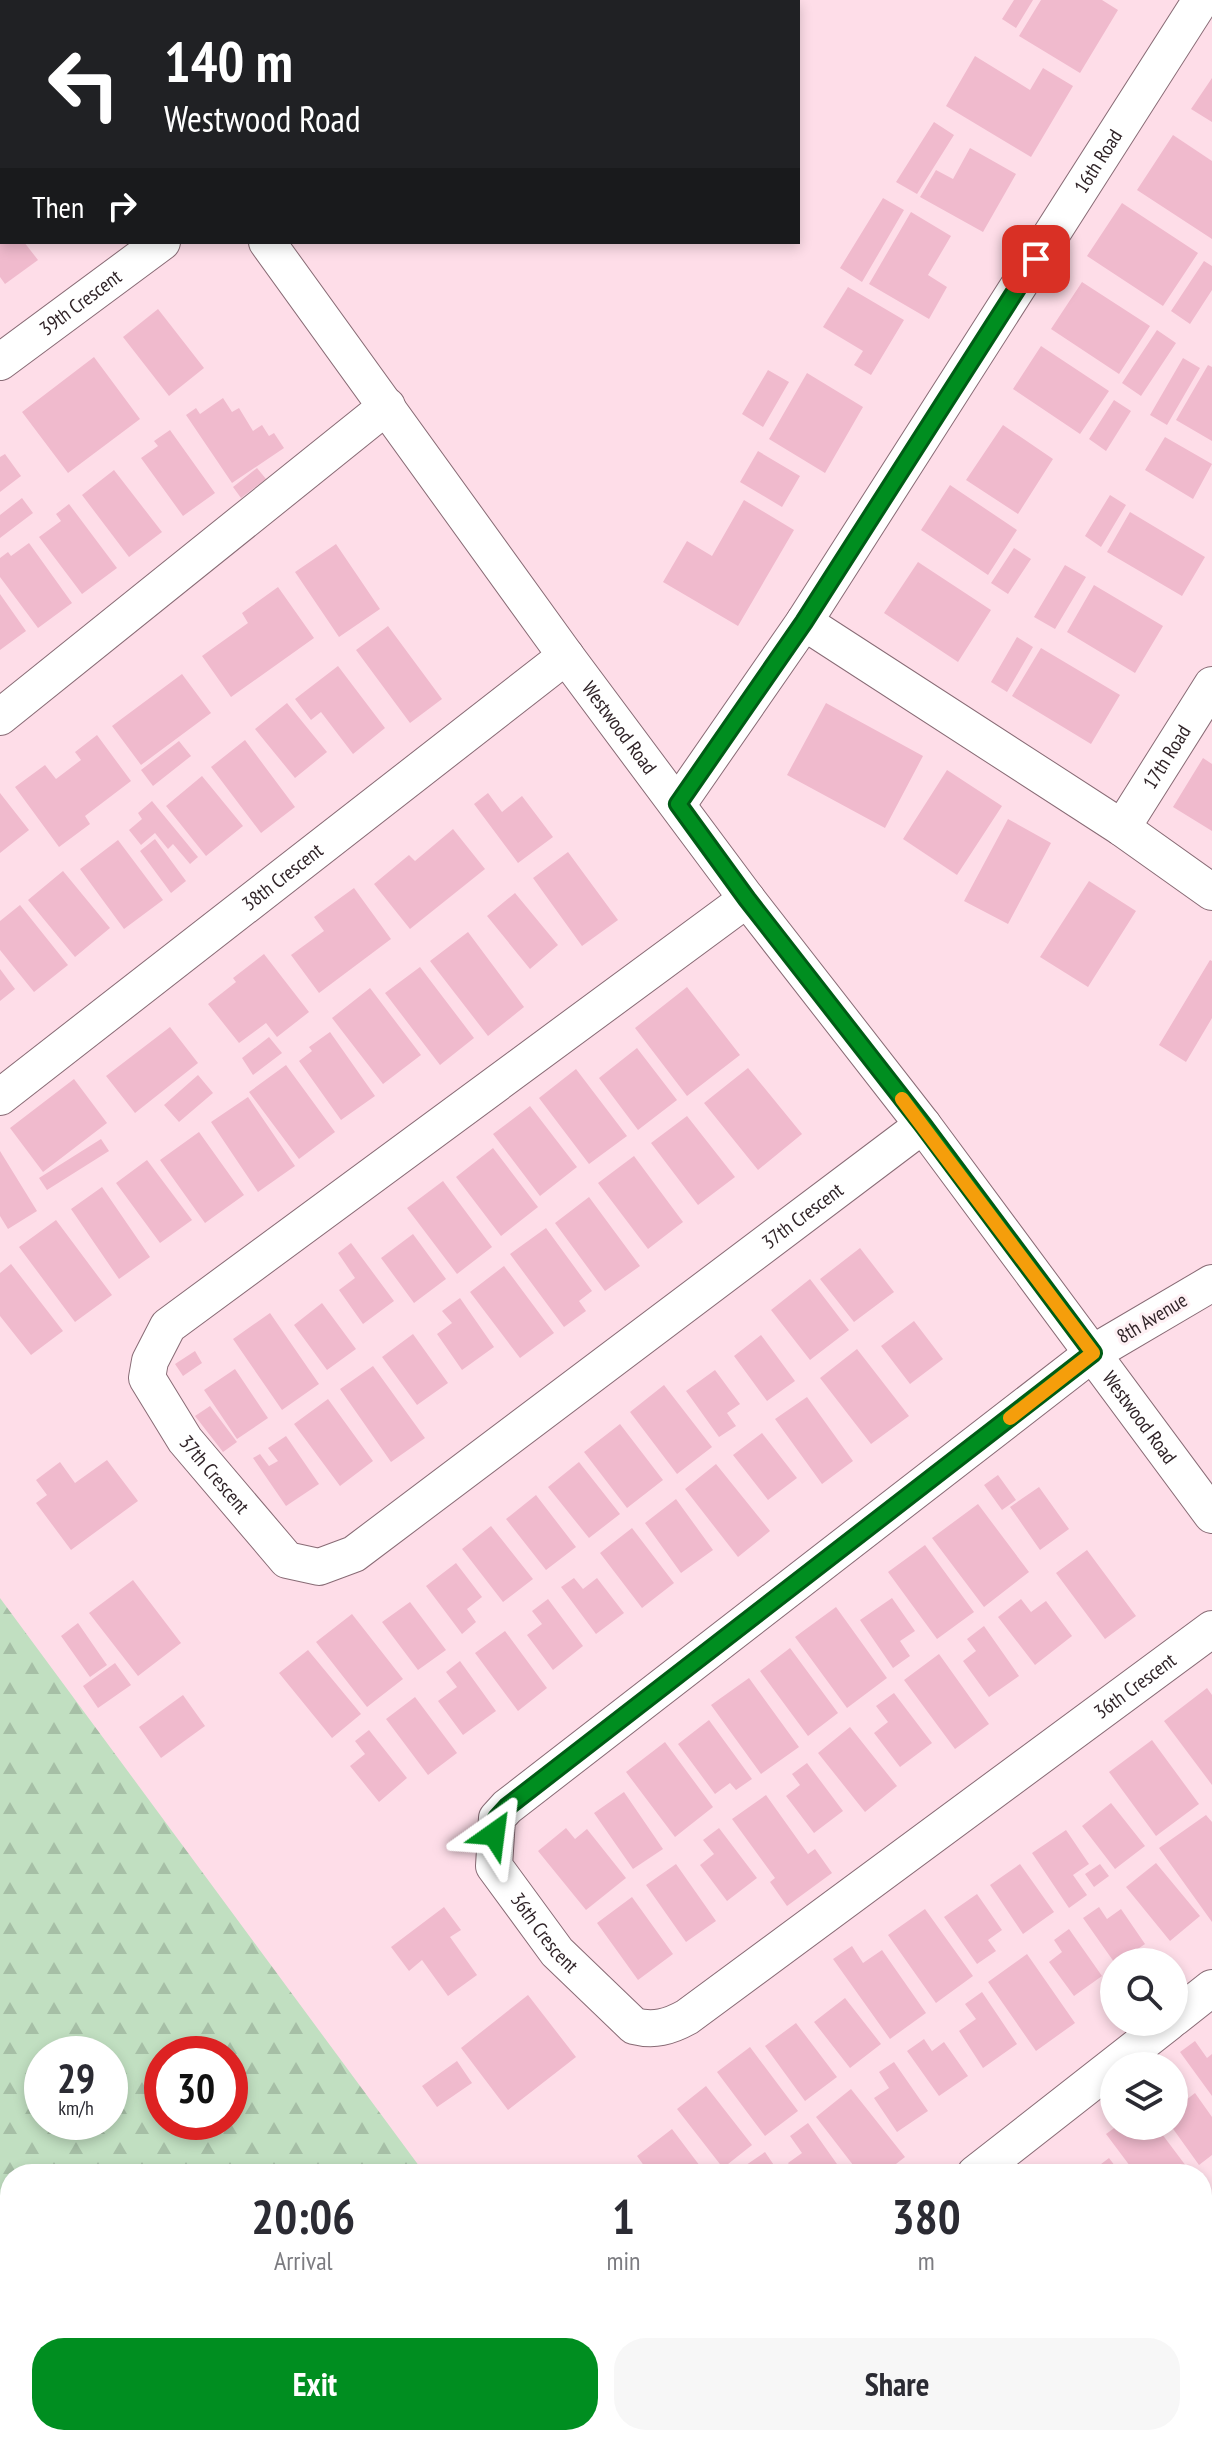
<!DOCTYPE html>
<style>
:root{--surface:#fff;--page:#f7f7f7;--text:#2b2b33;--muted:#7c7c81;--accent:#008e20}
body{margin:0;font-family:"PT Sans Narrow",sans-serif;background:var(--page);color:var(--text);height:100vh;display:flex;flex-direction:column;font-size:30px;white-space:nowrap}
*{box-sizing:border-box;margin:0}
p{font-size:26px;color:var(--muted)}
.icon{flex:none;width:44px;height:44px;fill:none;stroke:currentColor;stroke-width:2;stroke-linecap:round;stroke-linejoin:round}
.map{position:relative;flex:1;overflow:hidden}
.drawer{position:absolute;left:0px;top:2164px;width:1212px;height:282px;display:flex;flex-direction:column;background:var(--surface);border-radius:32px 32px 0 0;box-shadow:0 4px 12px #0003}
.drawer>*{flex:none}
.top-card{position:absolute;left:0px;top:0px;width:800px;height:244px;box-shadow:0 4px 12px #0003;background:#202124;color:#fff;overflow:hidden}
.fabs{position:absolute;left:1100px;top:1948px;display:grid;gap:16px}
.fabs a{display:grid;place-items:center;width:88px;height:88px;border-radius:50%;background:var(--surface);box-shadow:0 4px 12px #0003;font-size:40px}
.speed{position:absolute;left:24px;top:2036px;display:flex;gap:16px;font-size:40px;font-weight:700;text-align:center}
.speed>*{display:grid;place-content:center;width:104px;height:104px;border-radius:50%;background:var(--surface);box-shadow:0 4px 12px #0003;line-height:1}
.speed small{font-size:20px;font-weight:400}
.speed .limit{border:12px solid #d22;background:#fff;color:#111}
.pin{position:absolute;display:grid;place-items:center;width:68px;height:68px;color:#fff;margin:-34px;border-radius:16px;box-shadow:0 4px 12px #0006}
.me{position:absolute;width:88px;margin:-44px;rotate:31deg;stroke-linejoin:round;filter:drop-shadow(0 0 6px #0008)}
.turn{display:flex;align-items:center;gap:28px;height:168px;padding:0 32px;font-size:36px}
.turn .icon{width:104px;height:104px;stroke-width:2.5}
.turn b{display:block;font-size:56px;line-height:68px}
.then{display:flex;align-items:center;height:76px;padding:0 32px;background:#0003;gap:16px;font-size:30px}
.eta{display:flex;justify-content:space-evenly;align-items:center;height:136px;text-align:center}
.eta b{font-size:48px;font-weight:700;line-height:56px}
.action{display:flex;gap:16px;margin-top:auto;padding:16px 32px}
.action a{flex:1;height:92px;border-radius:32px;background:var(--accent);color:#fff;font-size:32px;font-weight:700;line-height:92px;text-align:center}
.action a+a{background:var(--page);color:var(--text)}
.map>svg:first-child{display:block}
.forest{fill:url(#forest-firs);fill-rule:evenodd}
.building{fill:#f0bacd}
.lines{fill:none;stroke-linecap:round;stroke-linejoin:round}
.minor-casing{stroke:#886b75;stroke-width:38}
.minor{stroke:#fff;stroke-width:36}
.route-casing{stroke:#005c15;stroke-width:20}
.route{stroke:#008e20;stroke-width:14}
.slow{stroke:#f59e0b;stroke-width:14}
.labels{text-anchor:middle;dominant-baseline:central;stroke-width:6;stroke-linejoin:round;paint-order:stroke}
.street-label{font-size:20px;fill:#302428;stroke:#fef0f4}
</style>
<div class="map">
<svg width="1212" height="2445" viewBox="0 0 1212 2445">
<defs>
<pattern id="forest-firs" width="22" height="20" patternUnits="userSpaceOnUse" patternTransform="scale(2)"><rect width="22" height="20" fill="#c1dfc1"/><path d="M5 1l3.5 6h-7zM16 11l3.5 6h-7z" fill="#a6bfa6"/></pattern>
</defs>
<rect width="100%" height="100%" fill="#fedde8"/>
<path class="forest" d="M0,1598L425,2174H10V2436H619L625,2445H0ZM42,2054H110V2122H42ZM162,2054H230V2122H162Z"/>
<path class="building" d="M1014,0H1033L1016,28L1002,19Z
M1041,0H1102L1118,10L1080,73L1019,36Z
M975,56L1030,90L1043,68L1073,86L1031,157L946,106Z
M1212,78V122L1191,109Z
M934,122L954,135L917,194L896,182Z
M1173,135L1212,161V239L1137,190Z
M970,148L1016,174L983,232L920,197L936,170L953,179Z
M883,198L904,210L862,282L840,268Z
M1122,203L1198,253L1163,306L1087,256Z
M911,212L951,236L928,275L947,287L929,319L869,284Z
M0,242H24L38,260L5,284L0,277Z
M1204,261L1212,266V290L1190,324L1171,311Z
M1082,282L1150,326L1119,374L1051,329Z
M848,287L904,320L871,375L854,365L863,351L823,327Z
M158,309L204,368L169,396L123,337Z
M1157,330L1176,343L1141,396L1122,383Z
M1041,346L1109,391L1080,434L1013,389Z
M94,357L140,419L68,473L22,412Z
M1183,358L1200,368L1167,425L1150,415Z
M1208,365L1212,367V441L1176,420Z
M768,370L789,382L763,427L742,414Z
M807,373L863,407L825,473L769,439Z
M223,398L232,412L239,408L253,431L262,425L269,436L274,433L284,448L232,483L186,415L196,408L200,414Z
M1114,400L1131,411L1106,451L1089,439Z
M1003,425L1053,459L1018,514L966,480Z
M170,430L215,493L183,516L141,458L158,446L154,441Z
M1165,437L1212,464L1193,499L1145,470Z
M758,451L800,476L782,507L740,482Z
M5,454L21,476L0,492V457Z
M257,468L266,479L241,498L233,487Z
M114,470L162,532L129,557L82,495Z
M950,485L1017,530L988,575L921,530Z
M1110,495L1126,505L1101,547L1085,536Z
M22,498L33,513L0,538V515Z
M744,500L794,530L738,626L663,582L687,541L712,556Z
M69,504L117,568L82,594L39,537L61,521L56,514Z
M1130,512L1205,557L1182,596L1107,552Z
M29,543L72,603L38,628L0,577V558L8,552L11,556Z
M336,544L380,609L339,637L295,572Z
M1014,548L1031,559L1008,594L991,583Z
M918,562L991,610L958,662L884,613Z
M1065,565L1086,577L1055,629L1034,617Z
M1094,585L1163,626L1135,673L1067,632Z
M278,587L314,638L231,697L202,656L248,623L242,613Z
M0,594L26,631L0,650Z
M388,626L442,699L410,723L356,650Z
M1017,637L1033,647L1007,692L991,682Z
M1041,648L1120,695L1091,744L1012,696Z
M338,666L385,728L353,754L321,712L311,720L295,699Z
M182,674L211,713L141,765L112,726Z
M287,703L327,752L295,778L255,729Z
M826,703L923,756L885,828L787,775Z
M97,735L131,781L85,816L90,824L59,847L15,787L45,765L56,779L81,760L75,752Z
M245,740L295,807L261,833L211,767Z
M179,741L191,756L153,786L141,770Z
M1203,758L1212,764V831L1173,807Z
M947,770L1002,806L957,875L903,839Z
M202,776L243,826L206,856L166,806Z
M0,793L29,830L0,853Z
M488,793L502,812L522,796L553,837L518,863L474,804Z
M152,801L198,857L190,864L173,844L168,849L155,833L141,845L129,830L142,819L138,813Z
M1008,819L1051,843L1008,924L964,901Z
M453,829L485,869L410,929L374,884L409,855L415,861Z
M155,839L186,881L171,893L140,851Z
M118,840L163,900L124,929L80,869Z
M568,852L618,920L582,946L533,878Z
M63,871L110,928L75,957L28,900Z
M1089,881L1136,911L1088,987L1040,957Z
M354,888L391,939L319,993L291,955L324,931L314,917Z
M515,893L558,945L530,969L487,916Z
M20,905L68,965L34,992L0,950V921Z
M468,932L524,1007L488,1036L430,961Z
M264,954L309,1012L277,1037L266,1023L239,1043L208,1004L236,982L233,978Z
M1210,960L1212,961V1018L1186,1062L1159,1045Z
M420,967L474,1038L440,1065L385,993Z
M0,969L15,989L0,1001Z
M687,987L740,1055L687,1096L635,1028Z
M370,988L421,1055L383,1084L332,1018Z
M170,1027L198,1063L135,1113L106,1076Z
M330,1032L375,1096L341,1120L299,1061L312,1051L309,1047Z
M269,1037L282,1053L253,1075L242,1058Z
M637,1048L677,1100L638,1130L599,1078Z
M286,1065L335,1132L299,1159L249,1092Z
M748,1068L802,1134L758,1170L704,1103Z
M576,1069L627,1136L589,1164L539,1098Z
M198,1075L213,1093L179,1122L164,1105Z
M74,1079L107,1123L43,1172L10,1128Z
M248,1097L295,1166L258,1192L211,1122Z
M530,1106L577,1167L540,1196L493,1134Z
M687,1116L735,1177L698,1205L651,1143Z
M199,1132L244,1195L205,1223L160,1160Z
M101,1139L109,1151L47,1190L39,1178Z
M493,1148L538,1207L501,1236L456,1177Z
M0,1151L37,1211L8,1229L0,1216Z
M634,1156L683,1222L648,1249L598,1183Z
M147,1160L192,1220L160,1243L116,1183Z
M443,1181L492,1247L457,1274L407,1208Z
M102,1187L150,1257L119,1279L71,1209Z
M589,1197L640,1266L605,1291L555,1223Z
M56,1220L112,1295L75,1322L19,1247Z
M546,1228L592,1291L579,1301L586,1311L564,1327L510,1254Z
M413,1234L446,1279L414,1303L381,1258Z
M351,1243L394,1301L363,1324L339,1290L355,1278L338,1253Z
M860,1248L894,1292L854,1322L820,1279Z
M11,1264L63,1331L31,1355L0,1316V1273Z
M504,1266L554,1333L520,1358L470,1292Z
M810,1279L849,1330L810,1360L771,1310Z
M460,1298L494,1347L462,1370L437,1334L452,1323L442,1311Z
M322,1303L356,1349L327,1370L294,1325Z
M270,1313L319,1384L282,1410L233,1339Z
M914,1321L943,1359L910,1384L881,1346Z
M413,1334L448,1383L417,1405L382,1357Z
M761,1335L795,1381L767,1401L734,1356Z
M857,1349L909,1416L871,1444L820,1378Z
M195,1351L202,1363L183,1376L175,1364Z
M373,1366L425,1438L391,1462L340,1389Z
M235,1369L268,1418L237,1439L204,1390Z
M715,1370L740,1404L727,1413L736,1426L719,1437L686,1391Z
M664,1385L712,1447L677,1474L630,1412Z
M807,1397L853,1461L822,1484L775,1419Z
M328,1399L373,1461L340,1486L294,1424Z
M210,1406L237,1442L223,1452L195,1416Z
M620,1424L663,1480L627,1508L584,1452Z
M762,1433L797,1478L768,1500L733,1455Z
M286,1436L319,1484L286,1506L253,1458L260,1454L269,1466L278,1461L268,1448Z
M107,1460L138,1501L71,1550L36,1503L47,1495L36,1480L60,1462L75,1483Z
M579,1462L620,1514L589,1538L548,1487Z
M716,1464L770,1531L738,1557L685,1489Z
M998,1475L1016,1500L1002,1510L984,1485Z
M1039,1487L1069,1529L1040,1550L1010,1507Z
M536,1495L576,1547L546,1570L506,1519Z
M676,1499L713,1550L681,1573L645,1523Z
M978,1504L1029,1572L984,1607L932,1538Z
M491,1526L533,1579L503,1602L462,1549Z
M632,1528L674,1583L642,1608L600,1553Z
M925,1545L974,1612L937,1639L888,1572Z
M1087,1550L1136,1616L1105,1639L1056,1573Z
M456,1563L482,1597L467,1609L476,1622L462,1634L426,1586Z
M574,1578L583,1589L597,1578L624,1613L596,1634L561,1587Z
M133,1580L181,1643L138,1676L89,1613Z
M892,1598L915,1631L900,1641L910,1656L893,1668L860,1620Z
M548,1599L583,1646L553,1670L527,1635L542,1624L532,1611Z
M1021,1599L1031,1612L1046,1601L1072,1636L1035,1665L998,1617Z
M410,1602L446,1650L418,1670L382,1622Z
M836,1607L887,1678L847,1708L795,1637Z
M352,1614L403,1679L367,1707L316,1642Z
M78,1623L107,1665L90,1677L61,1636Z
M984,1626L1019,1676L989,1697L963,1661L976,1651L967,1639Z
M505,1631L547,1688L518,1711L475,1653Z
M790,1648L838,1713L808,1736L760,1671Z
M308,1650L361,1714L332,1738L279,1673Z
M939,1654L989,1724L955,1749L904,1680Z
M460,1661L496,1711L463,1735L438,1701L457,1687L446,1672Z
M115,1663L131,1685L98,1708L83,1686Z
M749,1678L799,1747L761,1774L711,1705Z
M1207,1688L1212,1695V1785L1164,1721Z
M894,1693L932,1743L900,1767L874,1733L888,1722L876,1706Z
M183,1695L205,1726L161,1758L139,1727Z
M415,1697L457,1753L428,1775L386,1719Z
M709,1720L752,1779L736,1790L730,1783L715,1794L678,1744Z
M850,1727L897,1786L865,1812L818,1753Z
M369,1730L407,1778L379,1802L350,1766L365,1754L355,1741Z
M1152,1740L1199,1804L1156,1836L1109,1772Z
M665,1742L713,1807L675,1837L626,1772Z
M807,1763L843,1811L814,1833L786,1796L800,1785L792,1774Z
M624,1792L663,1849L633,1869L594,1813Z
M766,1795L808,1854L815,1849L832,1873L787,1906L770,1882L775,1878L732,1819Z
M1111,1803L1145,1846L1115,1869L1082,1826Z
M1206,1815L1212,1822V1922L1159,1848Z
M566,1828L575,1839L587,1829L626,1878L586,1910L538,1851Z
M719,1828L757,1878L727,1901L700,1865L714,1854L703,1840Z
M1066,1830L1089,1864L1073,1875L1087,1895L1069,1908L1032,1853Z
M1156,1863L1200,1916L1170,1941L1126,1887Z
M676,1864L716,1921L686,1942L646,1885Z
M1020,1864L1054,1912L1023,1934L990,1885Z
M1100,1864L1109,1876L1094,1887L1085,1874Z
M977,1894L1002,1930L988,1940L996,1951L977,1964L944,1917Z
M632,1897L673,1954L638,1980L597,1923Z
M444,1907L461,1930L450,1937L477,1975L448,1996L422,1960L409,1971L391,1947Z
M1099,1907L1107,1919L1121,1909L1145,1944L1119,1962H1114L1083,1918Z
M925,1909L973,1976L936,2003L888,1935Z
M1069,1929L1102,1976L1074,1996L1049,1962L1062,1952L1054,1940Z
M852,1946L863,1963L882,1950L926,2013L890,2039L833,1959Z
M1027,1954L1075,2023L1036,2051L988,1982Z
M982,1992L1017,2044L983,2068L959,2031L976,2019L965,2004Z
M528,1995L576,2057L508,2110L461,2048Z
M845,1998L881,2044L850,2068L814,2022Z
M796,2023L837,2077L805,2101L765,2046Z
M924,2039L932,2051L944,2042L968,2076L939,2096L907,2051Z
M1195,2041L1207,2058L1212,2054V2096L1180,2052Z
M750,2047L798,2111L765,2136L717,2072Z
M457,2061L472,2083L437,2107L422,2086Z
M894,2062L928,2111L897,2132L874,2098L889,2088L879,2072Z
M706,2086L752,2145L723,2168L677,2109Z
M851,2089L905,2157L883,2174H860L816,2117Z
M1180,2091L1186,2100L1195,2093L1212,2117V2155L1199,2165L1171,2126H1174V2095Z
M808,2123L844,2174H796L788,2163L802,2153L790,2136Z
M1117,2126H1156L1192,2174H1136L1106,2134Z
M672,2129L706,2174H650L637,2156Z
M765,2152L780,2174H733Z
M1109,2158L1121,2174H1088Z
M1202,2189L1212,2203V2275L1202,2261Z
M1212,2418V2445H1208L1202,2437V2425Z
M730,2436H783L790,2445H736Z"/>
<g class="lines">
<g class="minor-casing">
<g id="minor">
<path d="M86,0L88,2"/>
<path d="M3,2L5,0"/>
<path id="s1" d="M267,242L566,656L747,899L923,1125L1212,1515"/>
<path id="s2" d="M0,362L162,242"/>
<path d="M804,622L1122,828L1212,892"/>
<path d="M0,717L387,406"/>
<path id="s3" d="M678,804L804,622L1201,0"/>
<path id="s4" d="M1122,828L1212,685"/>
<path id="s5" d="M747,899L168,1326L150,1361L147,1378L185,1440L287,1560L319,1567L354,1554L923,1125"/>
<path id="s6" d="M0,1097L566,656"/>
<path id="s7" d="M1212,1283L1093,1353L507,1807L497,1818L494,1866L557,1952L634,2026C654,2031 669,2027 687,2017L1212,1629"/>
<path d="M1174,2018L1212,1988"/>
<path d="M975,2174L1169,2022"/>
<path d="M1202,2366L1212,2359"/>
<path d="M927,2436L935,2445"/>
<path d="M1097,2445L1109,2436"/>
</g>
</g>
<use href="#minor" class="minor"/>
</g>
<g class="lines">
<g class="route-casing">
<path id="route" d="M494,1834L497,1818L507,1807L1093,1353L923,1125L747,899L678,804L804,622L1036,259"/>
</g>
<use href="#route" class="route"/>
<path class="slow" d="M902,1099L1093,1353L1010,1418"/>
</g>
<g class="labels">
<g class="street-label">
<text stroke="none"><textPath href="#s3" startOffset="768">16th Road</textPath></text>
<text stroke="none"><textPath href="#s2" startOffset="100">39th Crescent</textPath></text>
<text stroke="none"><textPath href="#s1" startOffset="600">Westwood Road</textPath></text>
<text stroke="none"><textPath href="#s4" startOffset="84">17th Road</textPath></text>
<text stroke="none"><textPath href="#s6" startOffset="358">38th Crescent</textPath></text>
<text stroke="none"><textPath href="#s5" startOffset="1638">37th Crescent</textPath></text>
<text transform="translate(1152 1318) rotate(-31)">8th Avenue</text>
<text stroke="none"><textPath href="#s1" startOffset="1464">Westwood Road</textPath></text>
<text stroke="none"><textPath href="#s5" startOffset="894">37th Crescent</textPath></text>
<text stroke="none"><textPath href="#s7" startOffset="1768">36th Crescent</textPath></text>
<text stroke="none"><textPath href="#s7" startOffset="1026">36th Crescent</textPath></text>
</g>
</g>
</svg>
<div class="fabs">
<a><svg class="icon" aria-label="search" viewBox="0 0 24 24"><circle cx="10" cy="10" r="6"/><path d="M15 15l6 6"/></svg></a>
<a><svg class="icon" aria-label="layers" viewBox="0 0 24 24"><path d="M12 4l9 5-9 5-9-5zM3 14l9 5 9-5"/></svg></a>
</div>
<div class="speed"><div>29<small>km/h</small></div><div class="limit">30</div></div>
<div class="pin" style="left:1036px;top:259px;background:#d93025"><svg class="icon" aria-label="arrive" viewBox="0 0 24 24"><path d="M6 21V4h12l-3 4 3 4H6"/></svg></div>
<svg class="me" style="left:494px;top:1834px" viewBox="-20 -20 40 40"><path d="M0-17L14 15 0 8-14 15z" fill="#008e20" stroke="#fff" stroke-width="4"/></svg>
<div class="top-card">
<div class="turn"><svg class="icon" aria-label="left" viewBox="0 0 24 24"><path d="M17 20v-9H6M10 6l-5 5 5 5"/></svg><div><b>140 m</b>Westwood Road</div></div>
<div class="then">Then<svg class="icon" aria-label="right" viewBox="0 0 24 24"><path d="M7 20v-9h11M14 6l5 5-5 5"/></svg></div>
</div>
<section class="drawer">
<div class="eta">
<div><b>20:06</b><p>Arrival</p></div>
<div><b>1</b><p>min</p></div>
<div><b>380</b><p>m</p></div>
</div>
<div class="action"><a>Exit</a><a>Share</a></div>
</section>
</div>
